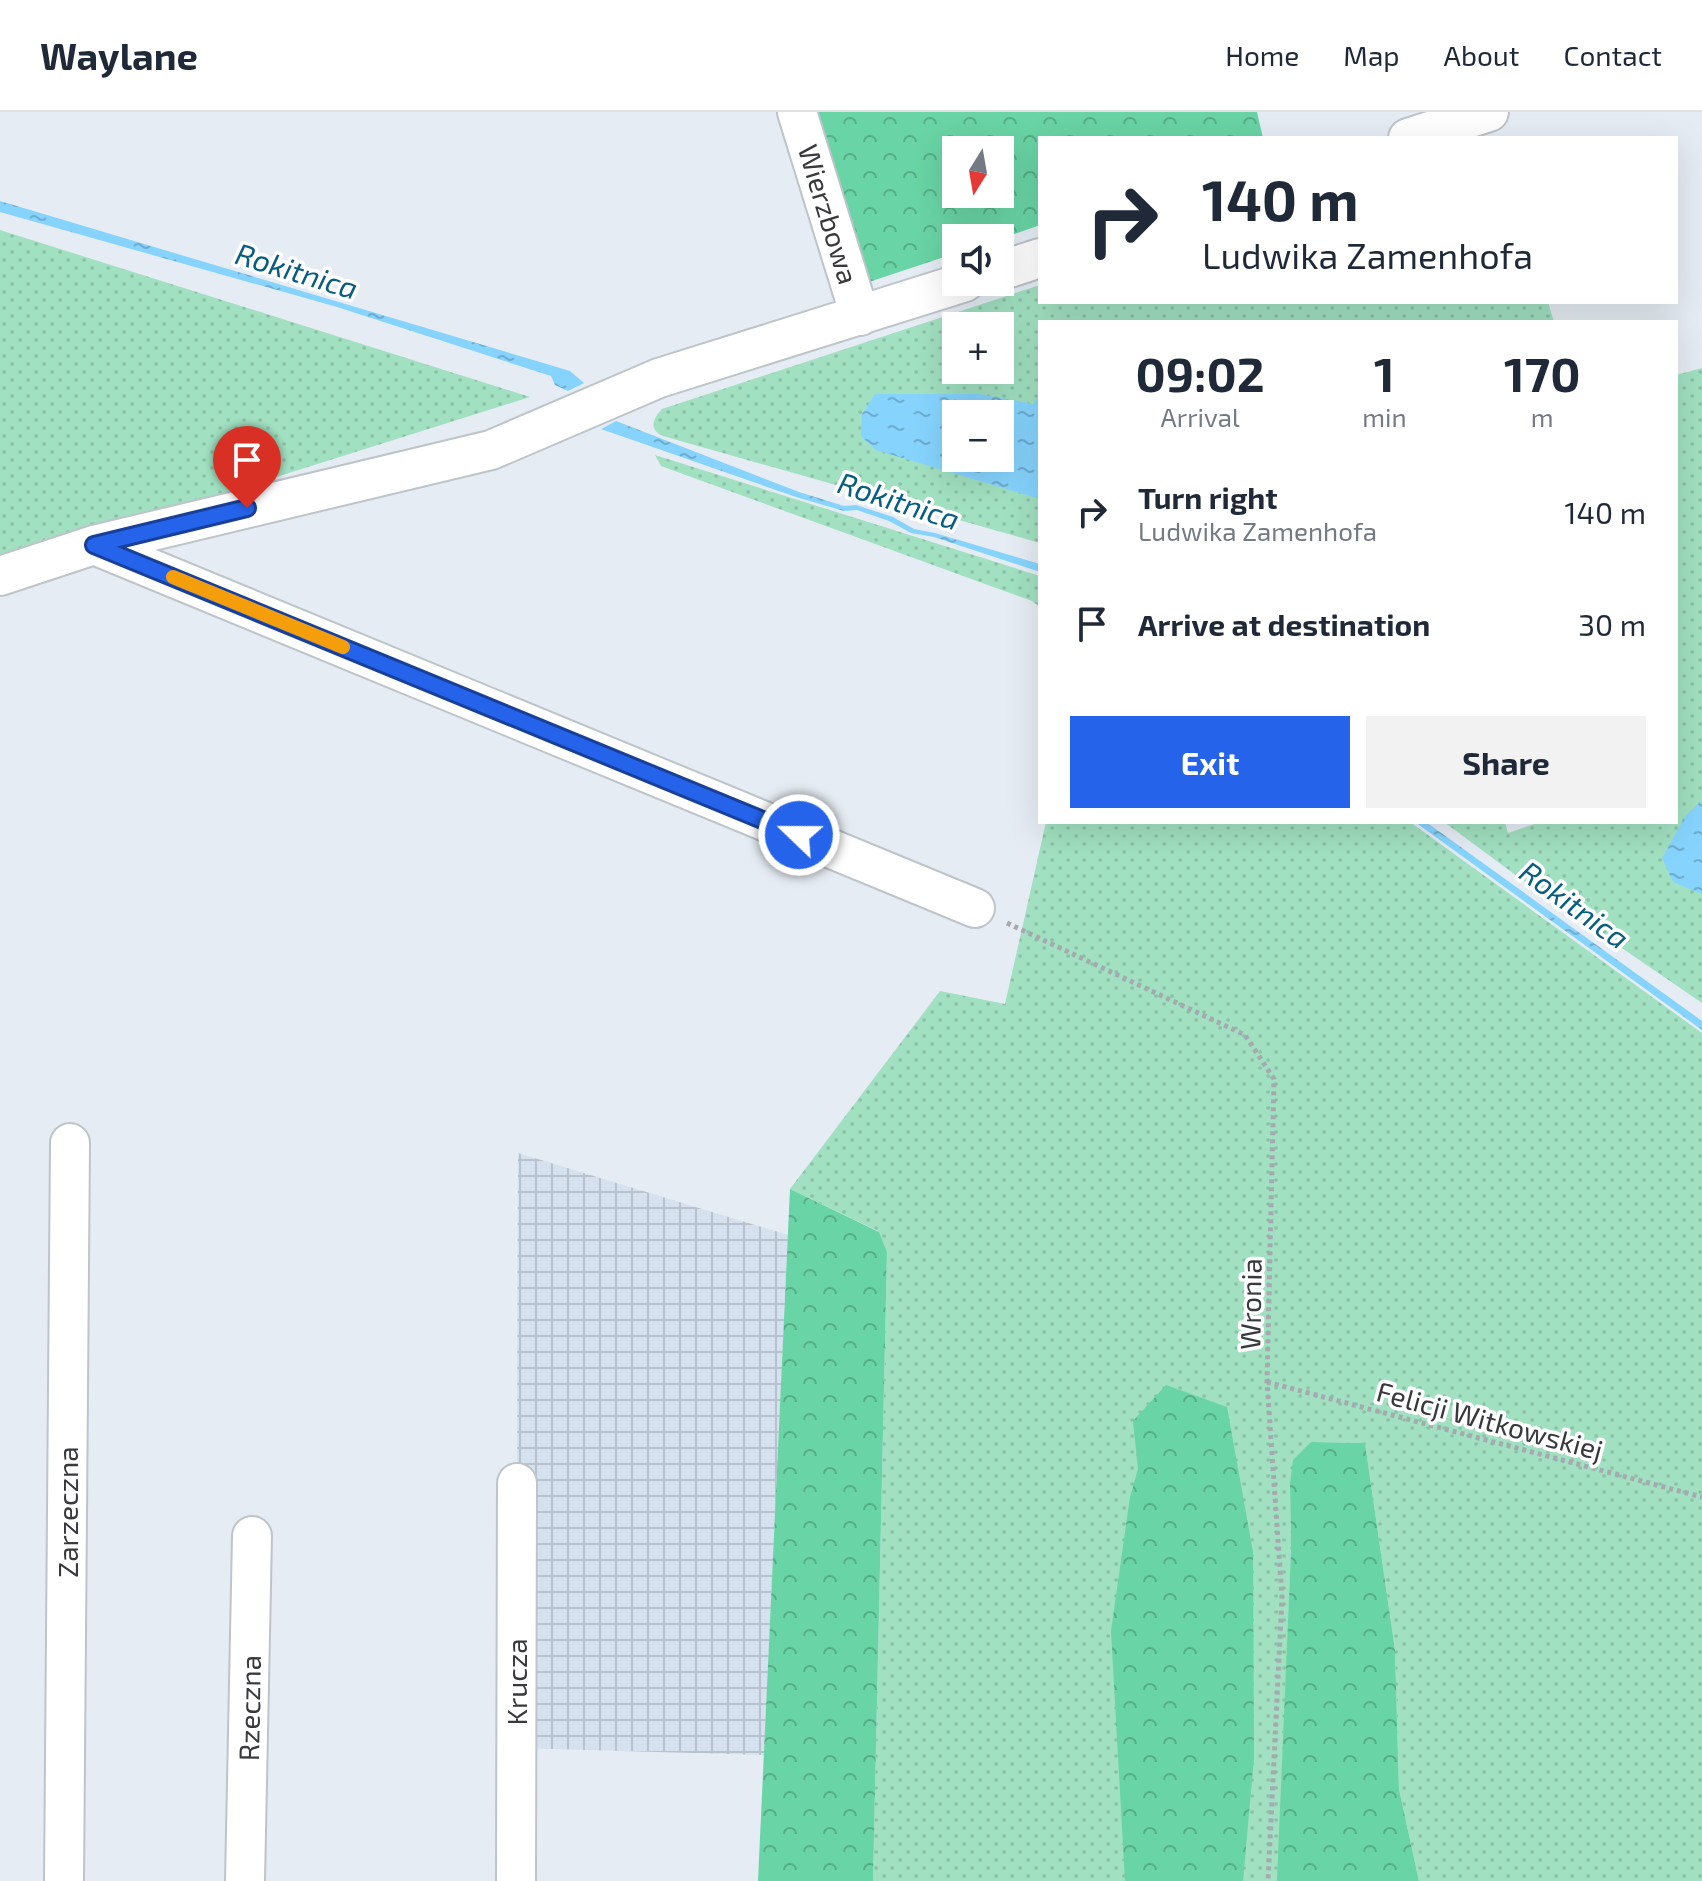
<!DOCTYPE html>
<meta charset="utf-8">
<style>
:root{--surface:#fff;--page:#f2f2f3;--text:#1f2937;--muted:#747a83;--line:#e0e1e3;--accent:#2563eb}
body{margin:0;font-family:"Exo 2",sans-serif;background:var(--page);color:var(--text);height:100vh;display:flex;flex-direction:column;font-size:30px;white-space:nowrap}
*{box-sizing:border-box;margin:0}
p{font-size:26px;color:var(--muted)}
.icon{flex:none;width:44px;height:44px;fill:none;stroke:currentColor;stroke-width:2;stroke-linecap:round;stroke-linejoin:round}
.map{position:relative;flex:1;overflow:hidden}
.side{position:absolute;left:1038px;top:208px;width:640px;height:504px;display:flex;flex-direction:column;background:var(--surface);border-radius:0px;box-shadow:0 8px 32px #0002}
.side>*{flex:none}
.guide{position:absolute;left:1038px;top:24px;width:640px;height:168px;border-radius:0px;box-shadow:0 8px 32px #0002;background:#fff;color:var(--text);overflow:hidden}
.needle{width:52px;rotate:191deg}
.fabs{position:absolute;left:942px;top:24px;display:grid;gap:16px}
.fabs a{display:grid;place-items:center;width:72px;height:72px;border-radius:0px;background:var(--surface);box-shadow:0 8px 32px #0002;font-size:40px}
.pin{position:absolute;display:grid;place-items:center;width:68px;height:68px;color:#fff;margin:-82px -34px;border-radius:50% 50% 50% 0;rotate:-45deg;box-shadow:0 0 8px #0007}
.pin .icon{rotate:45deg}
.me{position:absolute;width:88px;margin:-44px;rotate:292deg;stroke-linejoin:round;filter:drop-shadow(0 0 6px #0008)}
.turn{display:flex;align-items:center;gap:28px;height:168px;padding:0 32px;font-size:36px}
.turn .icon{width:104px;height:104px;stroke-width:2.5}
.turn b{display:block;font-size:56px;line-height:68px}
.eta{display:flex;justify-content:space-evenly;align-items:center;height:136px;text-align:center}
.eta b{font-size:48px;font-weight:700;line-height:56px}
.action{display:flex;gap:16px;margin-top:auto;padding:16px 32px}
.action a{flex:1;height:92px;border-radius:0px;background:var(--accent);color:#fff;font-size:32px;font-weight:700;line-height:92px;text-align:center}
.action a+a{background:var(--page);color:var(--text)}
ul{padding:0;list-style:none}
li{display:flex;align-items:center;gap:24px;height:112px;padding:0 32px}
li div{flex:1}
li b{display:block;font-size:30px}
li em{font-style:normal}
header{display:flex;align-items:center;gap:48px;box-sizing:border-box;height:112px;padding:0 40px;background:var(--surface);border-bottom:2px solid var(--line)}
header strong{font-size:38px}
nav{display:flex;gap:44px;margin-inline-start:auto;font-size:28px}
.map>svg:first-child{display:block}
.industrial{fill:url(#industrial-grid)}
.grass{fill:url(#grass-dots);fill-rule:evenodd}
.forest{fill:url(#forest-crowns);fill-rule:evenodd}
.water{fill:url(#water-ripples);fill-rule:evenodd}
.lines{fill:none;stroke-linecap:round;stroke-linejoin:round}
.street-casing{stroke:#bdc4ca;stroke-width:42}
.path{stroke:#a5aab0;stroke-width:5;stroke-dasharray:4 4;stroke-linecap:butt}
.street{stroke:#fff;stroke-width:38}
.route-casing{stroke:#184099;stroke-width:20}
.route{stroke:#2563eb;stroke-width:14}
.slow{stroke:#f59e0b;stroke-width:14}
.labels{text-anchor:middle;dominant-baseline:central;stroke-width:7;stroke-linejoin:round;paint-order:stroke}
.street-label{font-size:28px;fill:#37393c;stroke:#fff}
.water-label{font-size:30px;font-style:italic;fill:#075e80;stroke:#fff}
</style>
<header>
<strong>Waylane</strong>
<nav><a>Home</a><a>Map</a><a>About</a><a>Contact</a></nav>
</header>
<div class="map">
<svg width="1702" height="1769" viewBox="0 0 1702 1769">
<defs>
<pattern id="industrial-grid" width="8" height="8" patternUnits="userSpaceOnUse" patternTransform="scale(2)"><rect width="8" height="8" fill="#d5e1ee"/><path d="M0 4h8M4 0v8" fill="none" stroke="#b7c2cd"/></pattern>
<pattern id="grass-dots" width="8" height="8" patternUnits="userSpaceOnUse" patternTransform="scale(2)"><rect width="8" height="8" fill="#a1e0c1"/><path d="M2 2h.1M6 6h.1" fill="none" stroke="#8bc1a7" stroke-width="1.8" stroke-linecap="round"/></pattern>
<pattern id="forest-crowns" width="20" height="18" patternUnits="userSpaceOnUse" patternTransform="scale(2)"><rect width="20" height="18" fill="#69d4a5"/><path d="M2 6a3 3 0 1 1 6 0M12 15a3 3 0 1 1 6 0" fill="none" stroke="#57ad88"/></pattern>
<pattern id="water-ripples" width="26" height="14" patternUnits="userSpaceOnUse" patternTransform="scale(2)"><rect width="26" height="14" fill="#86d4fe"/><path d="M2 4q2-2 4 0t4 0M15 11q2-2 4 0t4 0" fill="none" stroke="#6eadcf"/></pattern>
</defs>
<rect width="100%" height="100%" fill="#e5ecf3"/>
<path class="industrial" d="M518,1041L788,1123L764,1643L516,1636Z"/>
<path class="grass" d="M0,118L3,119L530,285L0,452Z
M1040,173V190H1548L1554,210H1040V431L663,324C648,317 653,307 662,297ZM956,214H1000V258H956ZM956,302H1000V346H956Z
M1702,256V891L1521,767L1444,710H1505L1508,721L1540,710H1676V263Z
M655,343L1040,464V495L1032,489L661,354Z
M1046,710H1410L1702,921V1769H1419L1399,1677L1395,1538L1365,1331L1311,1330L1290,1372L1291,1437L1278,1769H873L887,1140L878,1119L790,1077L940,879L1005,892Z"/>
<path class="forest" d="M811,0H1257L1263,26H1040V113L1000,127L956,126V141L863,172ZM956,38H1000V82H956Z
M790,1077L879,1120L887,1140L873,1769H758Z
M1166,1273L1227,1295L1253,1440L1254,1646L1243,1769H1125L1111,1519L1130,1385L1138,1357L1133,1309Z
M1311,1330L1365,1331L1395,1538L1399,1677L1419,1769H1277L1291,1437L1290,1372L1293,1348Z"/>
<path class="water" d="M0,89L570,259L584,271L568,279L555,273L551,264L337,195L0,100Z
M1040,280V387L876,338L861,324L862,302L875,282H979L1034,292ZM956,302H1000V346H956Z
M616,309L799,380L844,394L856,393L893,405L914,417L935,421L1040,452V460L934,425L911,421L889,409L857,398L844,399L796,385L601,317Z
M1702,689V782L1673,770L1662,746L1686,703Z
M1415,710H1426L1702,909V918Z"/>
<g class="lines">
<g class="street-casing">
<path id="street" d="M797,0L860,204
M1408,26L1489,0
M1000,159L1040,146
M94,433L975,796
M0,464L94,433L491,338L659,266L965,170
M64,1769L70,1031
M245,1769L252,1424
M516,1769L517,1371"/>
</g>
<path class="path" d="M1007,811L1245,923L1274,967L1267,1270L1282,1485L1268,1769
M1267,1270L1702,1385"/>
<use href="#street" class="street"/>
</g>
<g class="lines">
<g class="route-casing">
<path id="route" d="M247,396L94,433L799,723"/>
</g>
<use href="#route" class="route"/>
<path class="slow" d="M173,465L343,535"/>
</g>
<g class="labels">
<g class="street-label">
<text transform="translate(829 102) rotate(73)">Wierzbowa</text>
<text transform="translate(1250 1192) rotate(-89)">Wronia</text>
<text transform="translate(1490 1308) rotate(15)">Felicji Witkowskiej</text>
<text transform="translate(67 1400) rotate(-90)">Zarzeczna</text>
<text transform="translate(516 1570) rotate(-90)">Krucza</text>
<text transform="translate(249 1596) rotate(-89)">Rzeczna</text>
</g>
<g class="water-label">
<text transform="translate(297 158) rotate(17)">Rokitnica</text>
<text transform="translate(899 388) rotate(18)">Rokitnica</text>
<text transform="translate(1575 792) rotate(36)">Rokitnica</text>
</g>
</g>
</svg>
<div class="fabs">
<a><svg class="needle" viewBox="-14 -14 28 28"><path d="M0-13l5 13h-10z" fill="#e53935"/><path d="M0 13l5-13h-10z" fill="#747a83"/></svg></a>
<a><svg class="icon" aria-label="sound" viewBox="0 0 24 24"><path d="M4 9h4l5-4v14l-5-4H4zM17 9q2 3 0 6"/></svg></a>
<a>+</a>
<a>−</a>
</div>
<div class="pin" style="left:247px;top:396px;background:#d93025"><svg class="icon" aria-label="arrive" viewBox="0 0 24 24"><path d="M6 21V4h12l-3 4 3 4H6"/></svg></div>
<svg class="me" style="left:799px;top:723px" viewBox="-20 -20 40 40"><circle r="17" fill="#2563eb" stroke="#fff" stroke-width="3"/><path d="M0-11L8 9 0 5-8 9z" fill="#fff"/></svg>
<div class="guide">
<div class="turn"><svg class="icon" aria-label="right" viewBox="0 0 24 24"><path d="M7 20v-9h11M14 6l5 5-5 5"/></svg><div><b>140 m</b>Ludwika Zamenhofa</div></div>
</div>
<section class="side">
<div class="eta">
<div><b>09:02</b><p>Arrival</p></div>
<div><b>1</b><p>min</p></div>
<div><b>170</b><p>m</p></div>
</div>
<ul>
<li><svg class="icon" aria-label="right" viewBox="0 0 24 24"><path d="M7 20v-9h11M14 6l5 5-5 5"/></svg><div><b>Turn right</b><p>Ludwika Zamenhofa</p></div><em>140 m</em></li>
<li><svg class="icon" aria-label="arrive" viewBox="0 0 24 24"><path d="M6 21V4h12l-3 4 3 4H6"/></svg><div><b>Arrive at destination</b></div><em>30 m</em></li>
</ul>
<div class="action"><a>Exit</a><a>Share</a></div>
</section>
</div>
